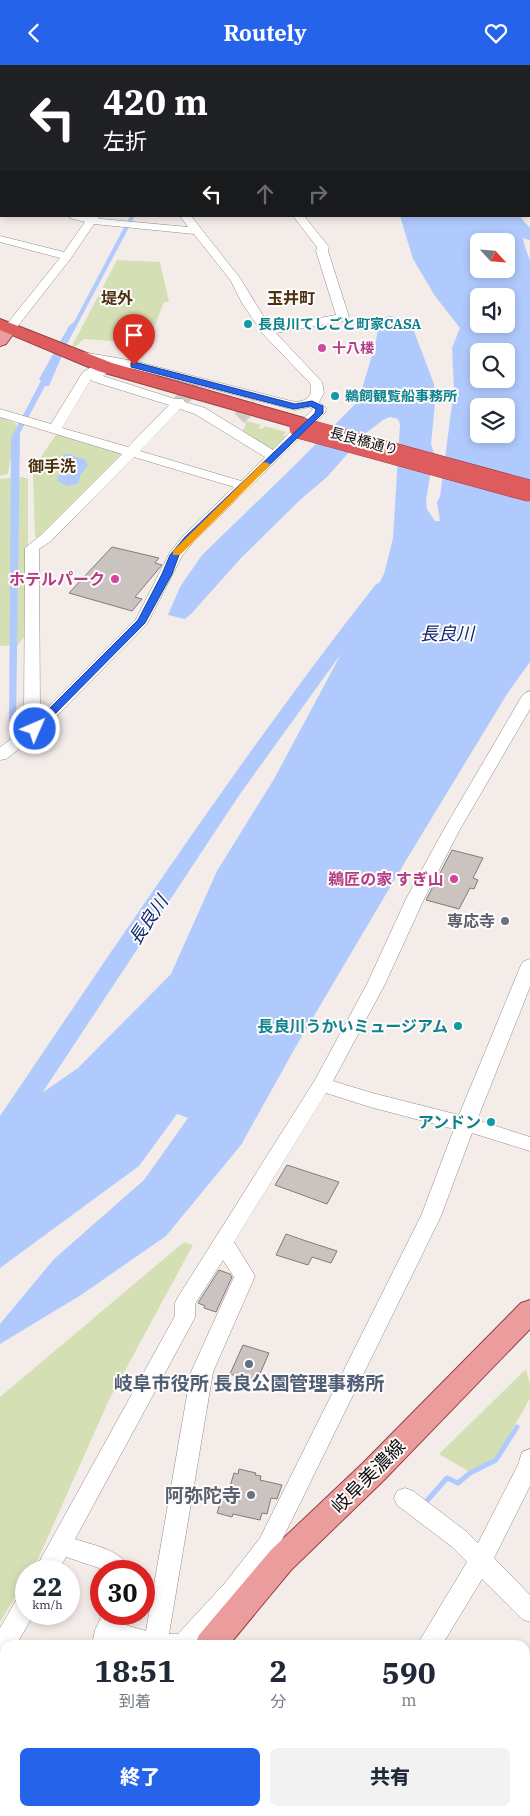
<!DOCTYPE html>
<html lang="ja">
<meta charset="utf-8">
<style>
:root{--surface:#fff;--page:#f2f2f3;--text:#1f2937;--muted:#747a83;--accent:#2563eb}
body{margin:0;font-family:"IBM Plex Serif","Noto Sans JP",serif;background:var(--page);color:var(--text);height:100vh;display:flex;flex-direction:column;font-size:19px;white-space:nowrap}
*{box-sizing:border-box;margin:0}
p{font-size:16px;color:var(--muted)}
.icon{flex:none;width:28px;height:28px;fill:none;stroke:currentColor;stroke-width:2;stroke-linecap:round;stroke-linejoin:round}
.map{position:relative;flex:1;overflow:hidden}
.drawer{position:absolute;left:0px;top:1575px;width:530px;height:176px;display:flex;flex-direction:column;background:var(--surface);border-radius:15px 15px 0 0;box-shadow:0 2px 8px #0003}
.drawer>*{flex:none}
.banner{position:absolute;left:0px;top:0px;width:530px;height:152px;box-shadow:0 2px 8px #0003;background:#202124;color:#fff;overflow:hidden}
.needle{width:32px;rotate:116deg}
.controls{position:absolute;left:470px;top:168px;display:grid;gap:10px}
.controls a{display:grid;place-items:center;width:45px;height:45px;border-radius:8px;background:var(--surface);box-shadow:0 2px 8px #0003;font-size:25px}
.speed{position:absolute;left:15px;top:1495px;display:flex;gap:10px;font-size:25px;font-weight:700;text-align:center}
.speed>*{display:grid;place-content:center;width:65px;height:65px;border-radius:50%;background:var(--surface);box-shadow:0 2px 8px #0003;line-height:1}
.speed small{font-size:12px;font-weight:400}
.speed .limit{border:8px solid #d22;background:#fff;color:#111}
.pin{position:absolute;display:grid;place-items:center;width:42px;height:42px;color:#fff;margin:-51px -21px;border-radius:50% 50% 50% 0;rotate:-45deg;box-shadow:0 0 5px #0007}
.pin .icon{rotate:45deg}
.me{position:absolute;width:55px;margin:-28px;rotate:45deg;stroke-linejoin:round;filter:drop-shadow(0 0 4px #0008)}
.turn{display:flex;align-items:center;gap:18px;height:105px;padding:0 20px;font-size:22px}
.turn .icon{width:65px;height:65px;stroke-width:2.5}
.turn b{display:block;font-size:35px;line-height:42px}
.lanes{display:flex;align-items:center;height:48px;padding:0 20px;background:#0003;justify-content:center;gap:25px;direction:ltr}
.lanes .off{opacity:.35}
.eta{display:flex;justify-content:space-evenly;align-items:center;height:85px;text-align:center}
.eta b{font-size:30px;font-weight:800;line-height:35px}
.primary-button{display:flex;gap:10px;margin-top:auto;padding:10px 20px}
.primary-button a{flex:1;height:58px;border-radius:8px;background:var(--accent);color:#fff;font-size:20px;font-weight:800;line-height:58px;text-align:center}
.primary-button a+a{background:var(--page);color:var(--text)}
header{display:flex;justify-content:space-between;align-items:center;height:65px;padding:0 20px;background:var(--accent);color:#fff;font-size:22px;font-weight:800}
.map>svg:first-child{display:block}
.green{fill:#d4e0b4}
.water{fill:#b0cafd;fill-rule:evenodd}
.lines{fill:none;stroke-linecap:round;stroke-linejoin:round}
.stream{stroke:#b0cafd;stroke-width:5}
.river{fill:#b0cafd;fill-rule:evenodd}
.building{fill:#cbc3c0;stroke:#827b78}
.minor-tunnel{stroke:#d2cbc8;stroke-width:14;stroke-dasharray:14 7;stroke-linecap:butt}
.minor-casing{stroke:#938c89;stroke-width:1}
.major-casing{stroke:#964041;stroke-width:2}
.highway-casing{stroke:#964041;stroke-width:2}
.minor{fill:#fff;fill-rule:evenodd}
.major{fill:#eb9d9e;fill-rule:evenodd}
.highway{fill:#de5c5e;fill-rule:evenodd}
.highway-bridge-casing{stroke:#964041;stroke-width:22;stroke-linecap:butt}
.highway-bridge{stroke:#de5c5e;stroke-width:21}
.route{fill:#2563eb;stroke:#184099}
.slow{fill:#f59e0b}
.culture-dot{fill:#0f9aa8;stroke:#fefbfa;stroke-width:2}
.hotel-dot{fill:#d1479c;stroke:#fefbfa;stroke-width:2}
.worship-dot{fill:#6b7280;stroke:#fefbfa;stroke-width:2}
.service-dot{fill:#5c6f8a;stroke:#fefbfa;stroke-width:2}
.labels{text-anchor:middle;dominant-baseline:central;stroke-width:4;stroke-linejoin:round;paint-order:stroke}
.far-culture-label{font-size:14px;font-weight:bold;fill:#0d838f;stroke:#fefbfa;text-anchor:start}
.far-hotel-label{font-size:14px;font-weight:bold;fill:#b23c85;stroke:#fefbfa;text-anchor:start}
.far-street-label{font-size:14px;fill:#0f0d0c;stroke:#fefbfa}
.far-quarter-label{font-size:16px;font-weight:bold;fill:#4b3110;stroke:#fefbfa}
.hotel-label{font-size:16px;font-weight:bold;fill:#b23c85;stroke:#fefbfa;text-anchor:end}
.worship-label{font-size:16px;font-weight:bold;fill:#5b616d;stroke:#fefbfa;text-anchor:end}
.culture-label{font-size:16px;font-weight:bold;fill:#0d838f;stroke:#fefbfa;text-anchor:end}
.water-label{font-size:18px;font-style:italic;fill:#0c296f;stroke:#fefbfa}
.near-service-label{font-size:19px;font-weight:bold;fill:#4e5e75;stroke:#fefbfa}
.near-street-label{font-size:19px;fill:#0f0d0c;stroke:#fefbfa}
.near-worship-label{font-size:19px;font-weight:bold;fill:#5b616d;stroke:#fefbfa;text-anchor:end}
</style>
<header><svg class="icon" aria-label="back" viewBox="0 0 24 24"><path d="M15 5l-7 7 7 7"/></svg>Routely<svg class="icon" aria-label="heart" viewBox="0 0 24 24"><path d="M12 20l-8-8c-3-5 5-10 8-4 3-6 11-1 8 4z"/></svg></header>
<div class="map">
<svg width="530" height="1751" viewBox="0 0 530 1751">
<rect width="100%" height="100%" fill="#f4ece9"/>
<path class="green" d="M117,195L160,197L169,237H164L153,265L139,278L84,274L75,282L72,281Z
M0,352L17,359L8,409L0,411Z
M243,355L261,360L258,363L262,364L265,361L286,367L283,370L290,373L274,386L242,367L246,359Z
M57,368L122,387L123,391L42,472H35L33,411L37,398Z
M23,412L28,414V567L18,580L0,581V414Z
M184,1177L193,1180L109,1335L34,1503L31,1506H26V1514L0,1557V1332Z
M526,1304L530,1319V1333L496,1394L470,1407L439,1389Z"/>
<path class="water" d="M130,151H135L67,279L49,321H45L20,368L16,660H9L11,373L41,316L39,314L69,261L74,257Z
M400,151H521L524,179L530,196V597L507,629L402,802L295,983L241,1080L166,1171L81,1230L0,1279V1259L54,1194L144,1115L188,1053L177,1049L139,1101L0,1203V1057L78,1003L171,909L217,806L274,714L384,509L393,473L400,359L398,354L390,352L383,355L366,368L327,412L300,435L242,492L191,549L185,554L168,550L180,522L202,490L297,398L362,332L360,330L375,281L380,253L392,251L412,261L434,319L435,339L431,379L434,388L426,435L427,444L435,456H440L437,437L440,432L454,324L452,283L460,263L435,231L413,194ZM479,176H506V204H479ZM479,231H506V259H479ZM479,286H506V314H479ZM479,341H506V369H479Z
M71,389L76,392L85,394L88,400L80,411L79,418L68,421L57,416L58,412L63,406L56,403L53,399L63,390Z"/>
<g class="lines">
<path class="stream" d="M425,1438L447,1413L458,1418L470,1408L496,1395L517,1362"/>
<path class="river" d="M504,151H519L530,163V175L525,174Z
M383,517L390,519L392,523L338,593L240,729L9,1078L0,1080V1051C122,871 242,690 376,519Z"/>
</g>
<path class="building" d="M112,482L159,493L155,498L162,500L135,532L142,534L132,546L69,528Z
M452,785L483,793L473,813L478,815L474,824L470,823L459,844L426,835Z
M287,1100L339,1117L327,1139L275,1120Z
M286,1169L306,1176L337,1186L331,1198L312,1192L308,1200L276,1190Z
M219,1205L230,1209L232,1212L216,1247L204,1243L205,1241L198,1238Z
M243,1280L269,1288L256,1318L230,1309Z
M239,1404L256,1408L255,1410L261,1411L260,1415L282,1420L277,1434L271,1433L267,1449L262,1448L260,1455L233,1449L232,1452L217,1448L224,1427L228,1428L234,1408L238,1409Z"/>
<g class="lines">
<path class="minor-tunnel" d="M179,337L197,321
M239,353L255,338"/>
<g class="minor-casing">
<path id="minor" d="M157,0H167V1H157Z
M0,88H1V94H0Z
M0,129H1V136H0Z
M69,151H99L98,153L102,154L188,162L180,151H191L240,213L270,262L336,250L316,186L317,182L293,151H304L329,182L328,186L349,252L343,256L276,268L322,317L324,328L319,337L326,343L325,348L193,477L182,491L147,559L41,667L6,694L0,695V682L27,663L24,655L25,483L41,470L122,389L0,352V344L51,359L83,307L95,300L106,303L108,306L103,311L175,334H183L185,337L205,343L273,385L313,344L309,342L295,345L134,304L82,295L76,291L82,287L134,296L295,337C307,336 314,331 310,318L263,269L242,238L231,216L194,169L94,159L71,193L10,271H2L0,268L2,265L60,193L0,177V171L64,187L85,157L70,153ZM91,314L92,316L169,340L128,382L62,363ZM180,344L195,349L265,392L241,416L140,386ZM134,392L234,422L183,471L170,487L136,554L40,650L39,484L51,476Z
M530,626V644L459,766L424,834L385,919L333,1016L372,1028L459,1050L521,900L524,896L530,894V922L477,1055L530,1072V1086L472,1068L441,1151L276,1487L241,1534L199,1580H92L95,1565L103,1549H127L122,1559L146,1566L191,1307L234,1212L223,1195L195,1239V1252L192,1258L75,1474C95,1481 123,1485 131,1506H103L99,1503L66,1492L58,1506H35L38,1499L175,1251V1238L178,1232L315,1015L367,919L406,834L443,766L522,631L525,628ZM326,1028L370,1042L454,1064L421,1151L260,1473L225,1518L178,1569H169L213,1307L255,1211L234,1177Z
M530,1384V1421L494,1493L530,1530V1557L522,1554L482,1514L442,1580H417L467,1497L451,1481L397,1440L394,1433L397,1426L405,1423L413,1426L467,1467L478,1478L518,1400L522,1387Z
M26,1529V1549H34L16,1580H5V1594L0,1596V1563L18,1532Z
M329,1746H355L353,1751H327Z"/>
</g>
<g class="major-casing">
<path id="major" d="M6,263L12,265L14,268L6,279L0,281V265Z
M530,1235V1264L383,1416L291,1505L229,1580H195L199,1570L271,1485L363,1398L521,1238Z
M63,1746H96L94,1751H61Z"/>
</g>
<g class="highway-casing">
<path id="highway" d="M0,50H1V60H0Z
M0,254L112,298L311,355L314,359L311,363L304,365L98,306L0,265Z"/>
</g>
<use href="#minor" class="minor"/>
<use href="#major" class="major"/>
<use href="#highway" class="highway"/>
<g class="highway-bridge-casing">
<path id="highway-bridge" d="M300,363L530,426"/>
</g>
<use href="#highway-bridge" class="highway-bridge"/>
</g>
<path class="route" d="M134,297L295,339L312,336L323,341V348L191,476L179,490L172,509L145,558L38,666H31V662L138,555L162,509L170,490L185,472L315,348L316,344L310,341L294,344L131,302V298Z"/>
<path class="slow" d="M265,397L270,399L269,401L180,490H173V486L262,398Z"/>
<g class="culture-dot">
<circle cx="248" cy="259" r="5"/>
<circle cx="335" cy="331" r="5"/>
<circle cx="458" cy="961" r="5"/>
<circle cx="491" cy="1057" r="5"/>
</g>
<g class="hotel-dot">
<circle cx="322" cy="283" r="5"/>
<circle cx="115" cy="514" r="5"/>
<circle cx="454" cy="814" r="5"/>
</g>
<g class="worship-dot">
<circle cx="505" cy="856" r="5"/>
<circle cx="251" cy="1430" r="5"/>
</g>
<circle class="service-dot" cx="249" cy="1299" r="5"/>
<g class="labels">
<g class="far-culture-label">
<text x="258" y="259">長良川てしごと町家CASA</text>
<text x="345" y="331">鵜飼観覧船事務所</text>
</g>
<g class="far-hotel-label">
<text x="332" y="283">十八楼</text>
</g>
<g class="far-street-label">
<text transform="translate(364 376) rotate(15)">長良橋通り</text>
</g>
<g class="far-quarter-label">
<text x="117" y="233">堤外</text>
<text x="291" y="233">玉井町</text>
<text x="52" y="401">御手洗</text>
</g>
<g class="hotel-label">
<text x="105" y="514">ホテルパーク</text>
<text x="444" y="814">鵜匠の家 すぎ山</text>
</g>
<g class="worship-label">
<text x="495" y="856">専応寺</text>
</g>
<g class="culture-label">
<text x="448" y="961">長良川うかいミュージアム</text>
<text x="481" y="1057">アンドン</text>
</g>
<g class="water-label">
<text x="447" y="568">長良川</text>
<text transform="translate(148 855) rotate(-56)">長良川</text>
</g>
<g class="near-service-label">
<text x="249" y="1318">岐阜市役所 長良公園管理事務所</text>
</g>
<g class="near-street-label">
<text transform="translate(368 1411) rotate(-45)">岐阜美濃線</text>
</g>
<g class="near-worship-label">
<text x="241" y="1430">阿弥陀寺</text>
</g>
</g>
</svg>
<div class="controls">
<a><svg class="needle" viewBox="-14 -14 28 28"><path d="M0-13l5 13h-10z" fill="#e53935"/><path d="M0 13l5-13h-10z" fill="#747a83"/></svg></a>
<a><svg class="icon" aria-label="sound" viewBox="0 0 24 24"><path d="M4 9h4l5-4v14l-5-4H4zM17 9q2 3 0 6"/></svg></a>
<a><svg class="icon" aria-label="search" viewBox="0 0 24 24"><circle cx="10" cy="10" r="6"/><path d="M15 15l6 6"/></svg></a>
<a><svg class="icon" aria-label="layers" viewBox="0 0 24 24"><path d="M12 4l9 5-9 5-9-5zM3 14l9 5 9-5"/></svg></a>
</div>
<div class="speed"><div>22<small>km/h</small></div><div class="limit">30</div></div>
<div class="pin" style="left:134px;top:300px;background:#d93025"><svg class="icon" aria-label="arrive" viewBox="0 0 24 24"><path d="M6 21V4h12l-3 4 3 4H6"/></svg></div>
<svg class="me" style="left:35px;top:664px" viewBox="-20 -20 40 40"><circle r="17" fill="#2563eb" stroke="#fff" stroke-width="3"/><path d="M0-11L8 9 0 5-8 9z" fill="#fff"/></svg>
<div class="banner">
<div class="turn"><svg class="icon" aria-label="left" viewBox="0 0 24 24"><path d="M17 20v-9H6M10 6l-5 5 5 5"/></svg><div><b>420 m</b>左折</div></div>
<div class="lanes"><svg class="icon" aria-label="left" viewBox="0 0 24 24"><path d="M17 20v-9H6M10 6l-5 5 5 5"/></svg><svg class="icon off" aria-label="ahead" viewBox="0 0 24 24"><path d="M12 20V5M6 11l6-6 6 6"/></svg><svg class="icon off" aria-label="right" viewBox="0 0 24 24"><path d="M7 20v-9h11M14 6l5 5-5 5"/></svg></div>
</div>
<section class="drawer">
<div class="eta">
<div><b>18:51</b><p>到着</p></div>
<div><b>2</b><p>分</p></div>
<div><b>590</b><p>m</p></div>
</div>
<div class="primary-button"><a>終了</a><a>共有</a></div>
</section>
</div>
